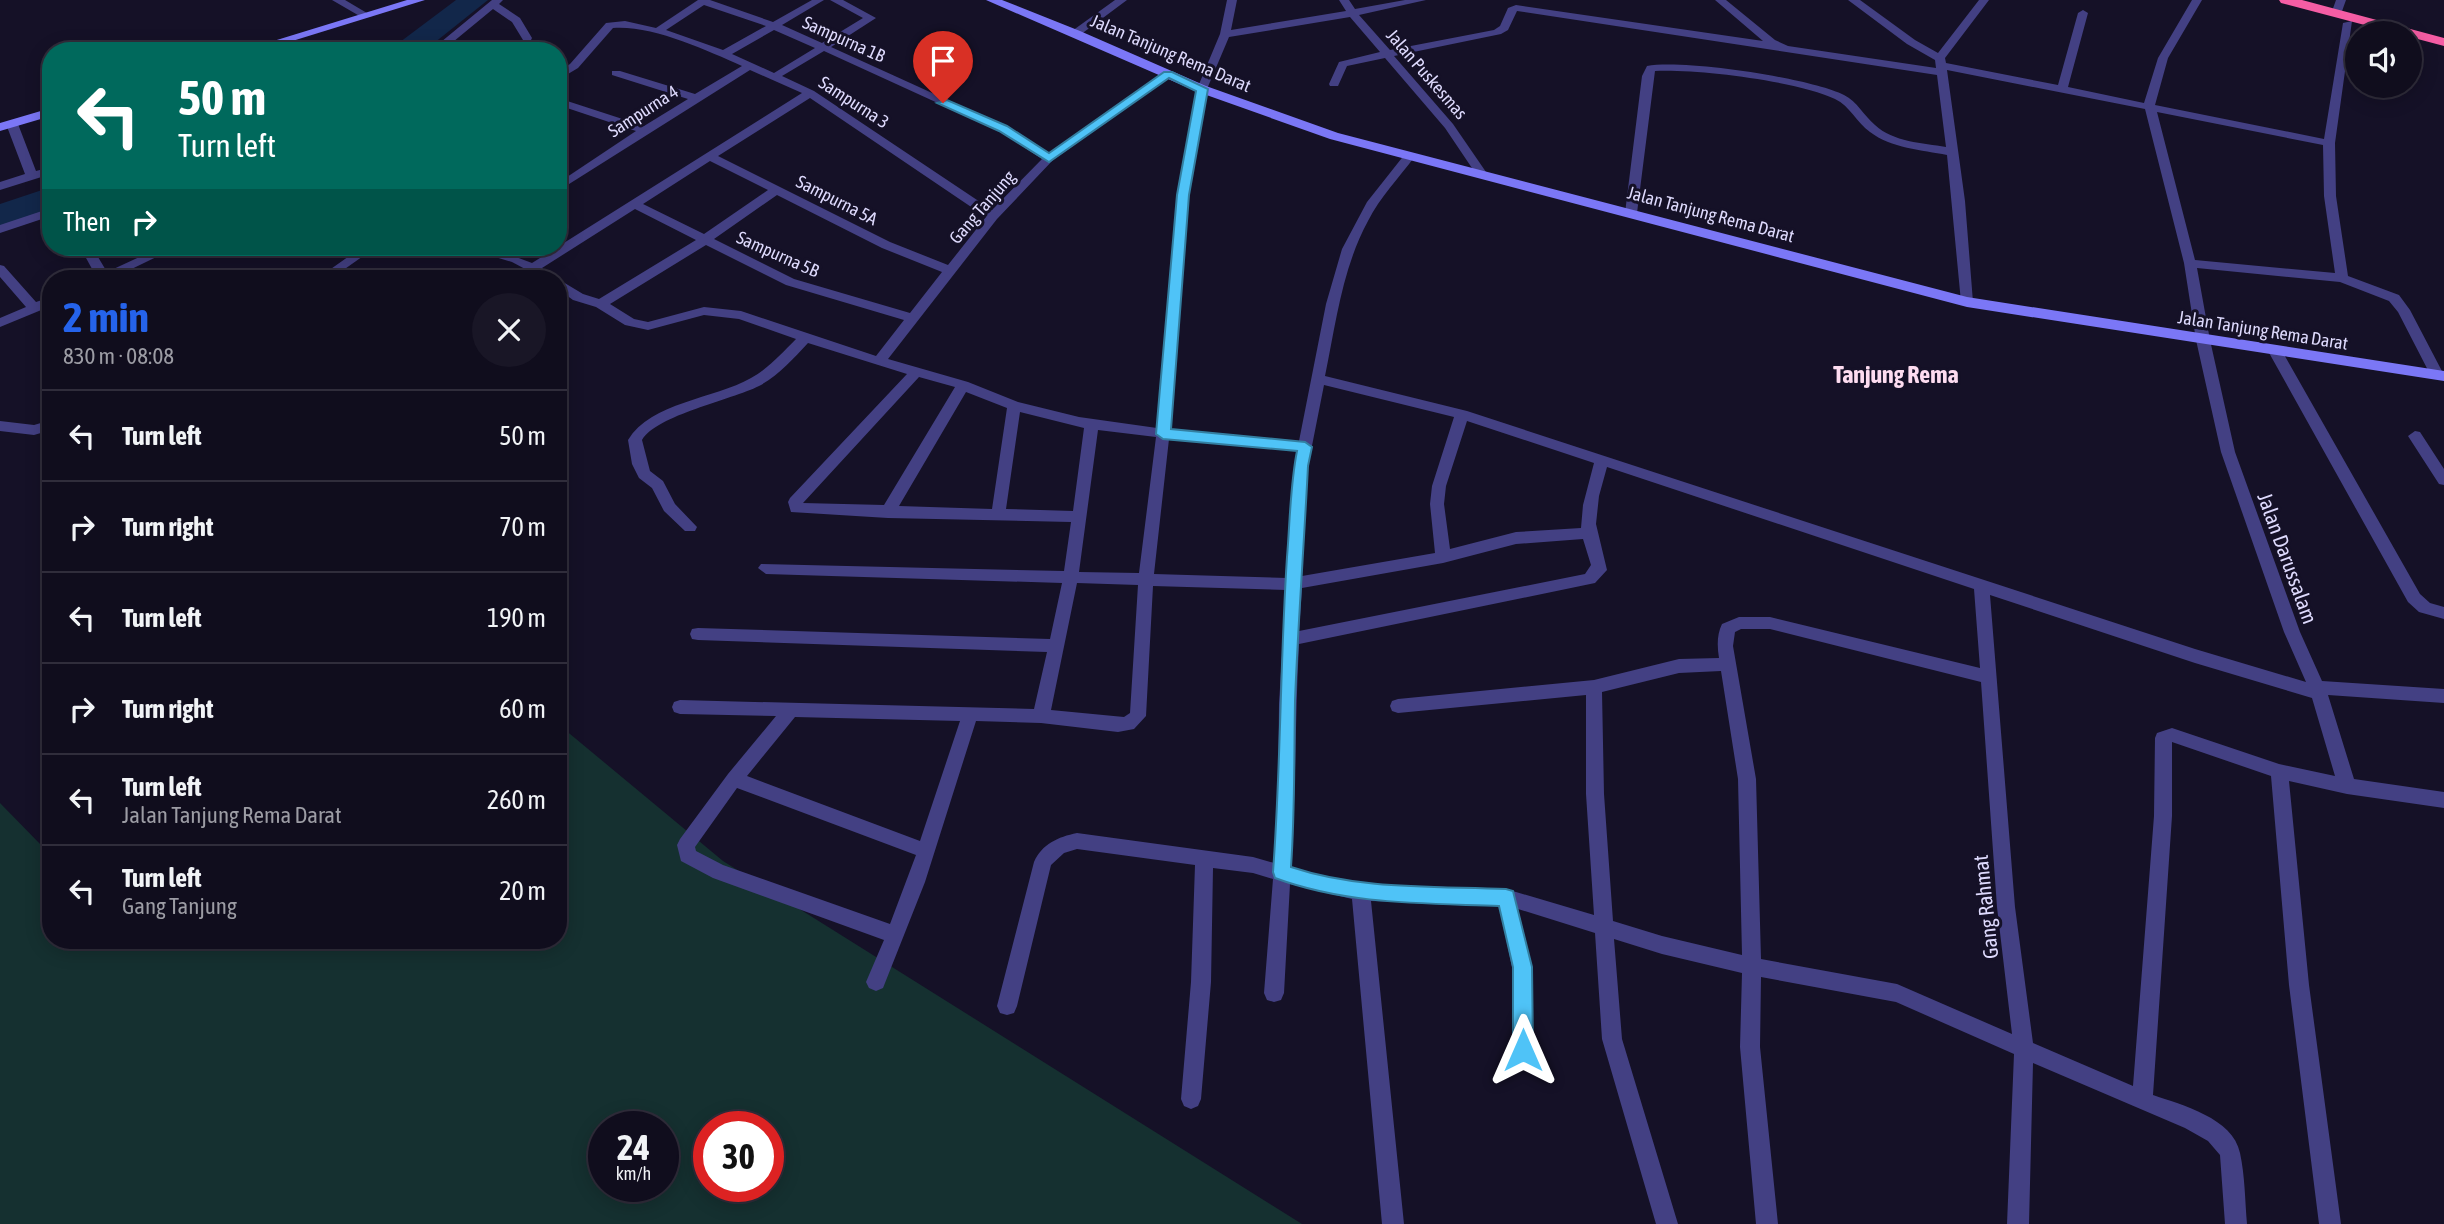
<!DOCTYPE html>
<meta charset="utf-8">
<style>
:root{--surface:#100d1d;--page:#191626;--text:#f1f3f6;--muted:#9c9ca4;--line:#302d3b;--accent:#2563eb}
body{margin:0;font-family:"Asap Condensed",sans-serif;background:var(--page);color:var(--text);height:100vh;display:flex;flex-direction:column;font-size:26px;white-space:nowrap}
*{box-sizing:border-box;margin:0}
p{font-size:23px;color:var(--muted)}
.icon{flex:none;width:38px;height:38px;fill:none;stroke:currentColor;stroke-width:2;stroke-linecap:round;stroke-linejoin:round}
.map{position:relative;flex:1;overflow:hidden}
.side{position:absolute;left:42px;top:270px;width:525px;height:679px;display:flex;flex-direction:column;background:var(--surface);border-radius:28px;box-shadow:0 4px 18px #0003,0 0 0 2px var(--line)}
.side>*{flex:none}
.guide{position:absolute;left:42px;top:42px;width:525px;height:214px;border-radius:28px;box-shadow:0 4px 18px #0003,0 0 0 2px var(--line);background:#00695c;color:#fff;overflow:hidden}
.buttons{position:absolute;left:2345px;top:21px;display:grid;gap:14px}
.buttons a{display:grid;place-items:center;width:77px;height:77px;border-radius:50%;background:var(--surface);box-shadow:0 4px 18px #0003,0 0 0 2px var(--line);font-size:35px}
.speed{position:absolute;left:588px;top:1111px;display:flex;gap:14px;font-size:35px;font-weight:700;text-align:center}
.speed>*{display:grid;place-content:center;width:91px;height:91px;border-radius:50%;background:var(--surface);box-shadow:0 4px 18px #0003,0 0 0 2px var(--line);line-height:1}
.speed small{font-size:18px;font-weight:400}
.speed .limit{border:10px solid #d22;background:#fff;color:#111}
.pin{position:absolute;display:grid;place-items:center;width:60px;height:60px;color:#fff;margin:-72px -30px;border-radius:50% 50% 50% 0;rotate:-45deg;box-shadow:0 0 7px #0007}
.pin .icon{rotate:45deg}
.me{position:absolute;width:77px;margin:-38px;rotate:0deg;stroke-linejoin:round;filter:drop-shadow(0 0 5px #0008)}
.turn{display:flex;align-items:center;gap:24px;height:147px;padding:0 21px;font-size:32px}
.turn .icon{width:91px;height:91px;stroke-width:2.5}
.turn b{display:block;font-size:49px;line-height:60px}
.then{display:flex;align-items:center;height:66px;padding:0 21px;background:#0003;gap:14px;font-size:26px}
.round{display:grid;place-items:center;flex:none;width:74px;height:74px;border-radius:37px;background:var(--page)}
.head{display:flex;align-items:center;justify-content:space-between;height:119px;padding:0 21px}
h1{font-size:42px;font-weight:700;line-height:52px;color:var(--accent)}
ul{padding:0;list-style:none}
li{display:flex;align-items:center;gap:21px;height:91px;padding:0 21px;border-top:2px solid var(--line)}
li div{flex:1}
li b{display:block;font-size:26px}
li em{font-style:normal}
.map>svg:first-child{display:block}
.green{fill:#153030;fill-rule:evenodd}
.water{fill:#12274a}
.lines{fill:none;stroke-linecap:round;stroke-linejoin:round}
.street{fill:#434083;fill-rule:evenodd}
.secondary{fill:#7b77f6;fill-rule:evenodd}
.highway{fill:#f55da4;fill-rule:evenodd}
.route{fill:#4fc3f7;stroke:#337fa1;stroke-width:2}
.labels{text-anchor:middle;dominant-baseline:central;stroke-width:6;stroke-linejoin:round;paint-order:stroke}
.far-street-label{font-size:18px;fill:#dedafd;stroke:#151127}
.street-label{font-size:21px;fill:#dedafd;stroke:#151127}
.quarter-label{font-size:24px;font-weight:bold;fill:#fddcf0;stroke:#151127}
</style>
<div class="map">
<svg width="2444" height="1224" viewBox="0 0 2444 1224">
<rect width="100%" height="100%" fill="#151127"/>
<path class="green" d="M558,724L723,861L1302,1224H0V803L41,845L51,841V940H558ZM604,1127H663V1186H604ZM709,1127H768V1186H709Z"/>
<path class="water" d="M456,0H488L424,51H388Z
M51,187V210L0,228V204Z"/>
<g class="lines">
<path class="street" d="M332,0H345L372,16L363,18Z
M492,0H503L499,4L520,18L532,38L531,40H523L512,22L493,9L442,51H430Z
M710,0L773,22L812,0H824L782,25L822,43L863,18L830,0H843L876,18L831,47L1007,127L1049,153L1164,72H1172V76L1053,160L997,219L888,359L968,382L1018,402L1079,417L1157,428L1177,195L1197,89L1220,34L1227,0H1237L1231,30L1346,11L1339,0H1349L1355,9L1405,0H1426L1359,15L1390,50L1494,30L1500,26L1508,8L1516,5L1763,41L1715,0H1726L1775,40L1788,46L1936,68L1935,60L1907,44L1848,0H1860L1915,40L1938,53L1979,0H1989L1945,58L1946,63L2058,85L2078,13L2083,10L2088,13L2068,87L2144,103L2158,58L2192,0H2202L2168,58L2155,105L2324,139L2343,23L2352,21L2335,143L2336,196L2348,276L2399,295L2410,310L2444,375L2442,378H2432L2398,312L2389,301L2340,282L2197,268L2210,340L2235,452L2300,632L2322,681L2444,689V703L2328,695L2354,779L2444,792V808L2347,794L2289,781L2309,985L2341,1224H2319L2289,985L2271,776L2172,742V816L2153,1095C2182,1105 2233,1118 2240,1153C2245,1176 2245,1201 2247,1224H2225L2220,1155L2208,1141L2185,1128L2033,1063L2029,1224H2007L2014,1054L1896,1002L1761,977L1760,1047L1778,1224H1756L1740,1047L1742,973L1662,954L1614,939L1622,1039L1678,1224H1656L1602,1039L1595,933L1518,909L1532,967L1533,1050L1530,1057L1523,1060L1516,1057L1513,1050L1512,967L1499,905L1371,901L1404,1224H1382L1352,899L1290,884L1284,993L1281,1000L1274,1002L1267,1000L1264,993L1273,879L1253,873L1213,868L1211,982L1201,1099L1198,1106L1191,1109L1184,1106L1181,1099L1191,982L1195,865L1077,849L1064,853L1051,865L1017,1006L1014,1013L1007,1015L1000,1013L997,1006L1034,862C1042,844 1058,837 1077,833L1253,857L1274,863L1278,800L1279,704L1286,590L1153,586L1146,716L1134,729L1118,732L1041,723L976,721L925,882L883,988L876,991L869,988L866,982L884,940L713,878L681,861L677,845L680,839L728,774L776,716L680,714L674,712L672,707L674,702L680,700L1034,709L1047,652L698,640L692,639L690,634L692,629L698,628L1050,639L1062,583L766,574L758,568L761,564L1064,571L1071,522L888,518L791,512L788,502L790,498L907,374L808,343C793,359 778,376 759,386C731,400 657,415 642,440L650,471L663,481L675,504L697,527L695,531H685L664,511L652,488L639,478L632,464L628,440C651,402 714,399 751,378C769,368 782,353 796,339L739,319L704,315L648,330L625,325L596,307L573,300L558,289V279L583,294L599,299L696,240L635,209L542,268L557,278H542L512,262L472,250L470,247H489L532,263L802,93L750,70L558,191V183L636,131L558,105V98L644,126L688,99L612,75V71H620L695,94L742,66C706,50 652,25 613,28L578,68L558,80V72L570,64L606,23L625,21L656,28L698,0ZM704,5L766,26L723,50L666,30ZM1517,11L1937,75L1946,147C1923,143 1893,142 1875,125C1864,116 1857,101 1844,95C1810,78 1684,59 1647,66L1642,76L1625,213L1631,217L1637,213L1655,71C1698,69 1797,81 1835,99C1850,106 1857,123 1870,132C1891,148 1922,150 1947,155L1961,302L1967,306L1973,302L1965,201L1947,70L2145,109L2184,263L2196,340L2221,452L2284,632L2306,682L2195,649L1467,411L1325,376C1336,323 1342,269 1368,221C1380,197 1399,178 1415,156L1409,153L1405,154L1367,202L1342,249L1326,304L1299,441L1170,429L1189,195L1207,89L1229,37L1350,17L1380,52L1339,62L1329,84L1330,86H1338L1347,66L1385,58L1445,128L1476,174L1480,176L1486,172L1453,124L1394,56L1501,34L1508,30ZM774,30L815,48L774,73L732,54ZM824,51L999,131L1042,159L992,210L814,91L782,76ZM810,98L986,217L948,265L890,242L718,156ZM2157,112L2323,145L2324,196L2335,273L2195,260ZM710,161L768,190L704,234L643,204ZM777,195L882,248L942,272L910,313L794,279L714,239ZM706,245L786,285L904,320L876,356L741,311L704,307L648,322L634,319L610,304ZM919,377L955,387L884,505L803,503ZM1324,385L1454,417L1432,486L1430,504L1435,553L1302,576L1308,466ZM966,392L1007,408L992,509L899,506ZM1020,412L1084,428L1073,511L1006,509ZM1467,421L1594,463L1583,505L1581,528L1516,532L1450,549L1444,504L1446,486ZM1098,430L1156,437L1139,573L1079,572ZM1169,439L1297,451L1287,578L1154,574ZM1607,467L1974,589L1980,668L1770,617H1739L1722,624C1717,634 1717,646 1719,658L1679,659L1594,680L1398,699L1392,701L1390,706L1392,711L1398,713L1586,695V794L1594,915L1506,889L1361,884L1291,868C1296,793 1295,718 1299,644L1595,583L1607,570L1596,524L1599,496ZM1583,539L1591,565L1585,574L1299,631L1302,588L1443,563L1516,544ZM1077,583L1138,585L1130,713L1124,717L1051,710ZM1990,595L2195,663L2312,698L2335,776L2279,764L2172,728L2157,733L2155,738L2154,816L2133,1086L2033,1043L2015,907ZM1741,629H1770L1981,682L1997,907L2012,1034L1897,984L1761,959L1756,779L1733,646L1735,632ZM1721,671L1738,779L1742,955L1662,936L1613,921L1604,794L1602,692L1679,673ZM795,717L960,721L920,841L747,776ZM737,788L916,855L890,924L723,865L696,851L695,847Z
M1115,0H1127L1080,35H1072V31Z
M2336,0H2346L2341,14L2336,17L2331,14Z
M12,121L18,124L36,171L51,167V174L0,190V182L25,174L6,124Z
M51,208V216L0,233V225Z
M80,247H92L107,272L161,247H177L113,278H97Z
M362,247H376L332,278H318Z
M0,265L4,266L36,302L51,297V306L0,327V318L26,307L0,277Z
M2275,347L2282,351L2420,594L2430,603L2444,607V619L2419,612L2408,602L2268,351Z
M51,420V430L34,435L0,431V421L34,425Z
M2415,431L2420,432L2444,469V485L2439,484L2408,436Z"/>
<path class="secondary" d="M407,0H425L260,51H241Z
M986,0H1002L1080,31L1206,86L1338,133L1967,297L2444,371V381L1967,307L1330,139L1198,92Z
M51,108V116L0,131V123Z"/>
<path class="highway" d="M2279,0H2302L2444,38V46L2410,37V33H2395L2281,3Z"/>
</g>
<path class="route" d="M1164,72H1172L1208,89L1189,195L1171,429L1305,442L1312,447L1308,466C1304,545 1298,623 1295,701C1294,757 1295,811 1291,867C1360,890 1434,886 1506,889L1513,891L1532,967L1533,1050L1530,1057L1523,1060L1516,1057L1513,1050V967L1499,906C1423,903 1348,905 1275,878L1273,872C1281,767 1280,662 1287,557C1290,522 1290,486 1297,451L1163,439L1156,434L1177,195L1196,91L1169,78L1049,162L999,131L937,103L947,100L1007,126L1049,153Z"/>
<g class="labels">
<g class="far-street-label">
<text transform="translate(844 39) rotate(24)">Sampurna 1B</text>
<text transform="translate(1171 53) rotate(23)">Jalan Tanjung Rema Darat</text>
<text transform="translate(1427 74) rotate(49)">Jalan Puskesmas</text>
<text transform="translate(854 102) rotate(33)">Sampurna 3</text>
<text transform="translate(643 111) rotate(-33)">Sampurna 4</text>
<text transform="translate(837 200) rotate(27)">Sampurna 5A</text>
<text transform="translate(982 207) rotate(-49)">Gang Tanjung</text>
<text transform="translate(1711 214) rotate(15)">Jalan Tanjung Rema Darat</text>
<text transform="translate(778 254) rotate(24)">Sampurna 5B</text>
<text transform="translate(2263 330) rotate(9)">Jalan Tanjung Rema Darat</text>
</g>
<g class="street-label">
<text transform="translate(2288 558) rotate(70)">Jalan Darussalam</text>
<text transform="translate(1985 907) rotate(-96)">Gang Rahmat</text>
</g>
<g class="quarter-label">
<text x="1896" y="374">Tanjung Rema</text>
</g>
</g>
</svg>
<div class="buttons">
<a><svg class="icon" aria-label="sound" viewBox="0 0 24 24"><path d="M4 9h4l5-4v14l-5-4H4zM17 9q2 3 0 6"/></svg></a>
</div>
<div class="speed"><div>24<small>km/h</small></div><div class="limit">30</div></div>
<div class="pin" style="left:943px;top:103px;background:#d93025"><svg class="icon" aria-label="arrive" viewBox="0 0 24 24"><path d="M6 21V4h12l-3 4 3 4H6"/></svg></div>
<svg class="me" style="left:1523px;top:1050px" viewBox="-20 -20 40 40"><path d="M0-17L14 15 0 8-14 15z" fill="#4fc3f7" stroke="#fff" stroke-width="4"/></svg>
<div class="guide">
<div class="turn"><svg class="icon" aria-label="left" viewBox="0 0 24 24"><path d="M17 20v-9H6M10 6l-5 5 5 5"/></svg><div><b>50 m</b>Turn left</div></div>
<div class="then">Then<svg class="icon" aria-label="right" viewBox="0 0 24 24"><path d="M7 20v-9h11M14 6l5 5-5 5"/></svg></div>
</div>
<section class="side">
<div class="head"><div><h1>2 min</h1><p>830 m · 08:08</p></div><a class="round"><svg class="icon" aria-label="close" viewBox="0 0 24 24"><path d="M6 6l12 12M18 6L6 18"/></svg></a></div>
<ul>
<li><svg class="icon" aria-label="left" viewBox="0 0 24 24"><path d="M17 20v-9H6M10 6l-5 5 5 5"/></svg><div><b>Turn left</b></div><em>50 m</em></li>
<li><svg class="icon" aria-label="right" viewBox="0 0 24 24"><path d="M7 20v-9h11M14 6l5 5-5 5"/></svg><div><b>Turn right</b></div><em>70 m</em></li>
<li><svg class="icon" aria-label="left" viewBox="0 0 24 24"><path d="M17 20v-9H6M10 6l-5 5 5 5"/></svg><div><b>Turn left</b></div><em>190 m</em></li>
<li><svg class="icon" aria-label="right" viewBox="0 0 24 24"><path d="M7 20v-9h11M14 6l5 5-5 5"/></svg><div><b>Turn right</b></div><em>60 m</em></li>
<li><svg class="icon" aria-label="left" viewBox="0 0 24 24"><path d="M17 20v-9H6M10 6l-5 5 5 5"/></svg><div><b>Turn left</b><p>Jalan Tanjung Rema Darat</p></div><em>260 m</em></li>
<li><svg class="icon" aria-label="left" viewBox="0 0 24 24"><path d="M17 20v-9H6M10 6l-5 5 5 5"/></svg><div><b>Turn left</b><p>Gang Tanjung</p></div><em>20 m</em></li>
</ul>
</section>
</div>
